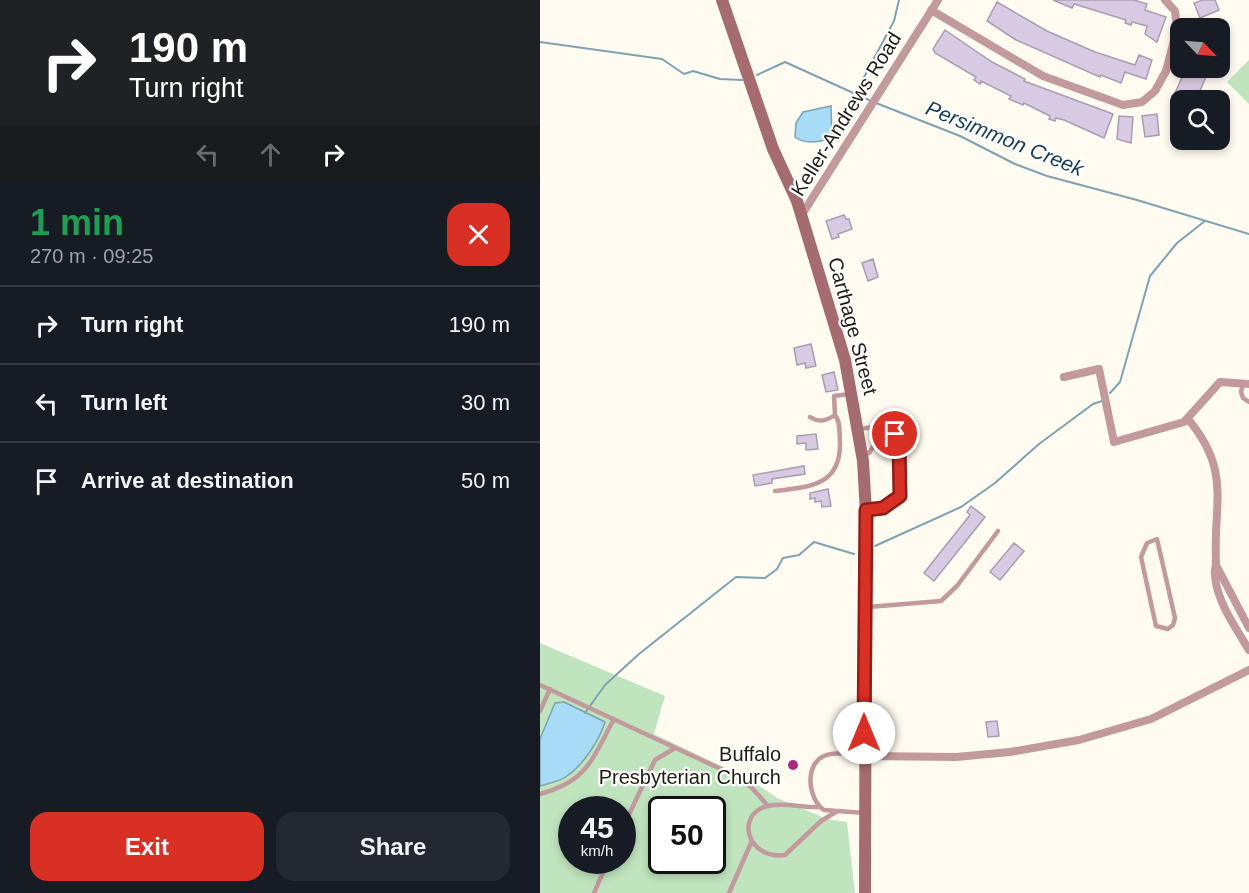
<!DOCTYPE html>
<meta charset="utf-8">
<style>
:root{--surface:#171b24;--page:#242831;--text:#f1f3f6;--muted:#9ea1a6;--line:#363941;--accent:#d93025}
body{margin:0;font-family:Arial,sans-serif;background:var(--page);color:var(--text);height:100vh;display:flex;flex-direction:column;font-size:22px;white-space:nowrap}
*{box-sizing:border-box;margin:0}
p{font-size:20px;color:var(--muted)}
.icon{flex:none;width:33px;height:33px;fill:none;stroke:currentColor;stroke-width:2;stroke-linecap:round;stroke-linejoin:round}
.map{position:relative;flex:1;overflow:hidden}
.drawer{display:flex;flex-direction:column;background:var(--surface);width:540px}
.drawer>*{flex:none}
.top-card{background:#202124;color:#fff;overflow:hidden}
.needle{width:39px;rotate:115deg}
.buttons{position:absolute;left:630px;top:18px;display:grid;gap:12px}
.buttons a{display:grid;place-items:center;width:60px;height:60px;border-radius:12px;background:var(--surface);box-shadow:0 3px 9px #0003;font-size:30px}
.speed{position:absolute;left:18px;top:796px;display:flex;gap:12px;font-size:30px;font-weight:700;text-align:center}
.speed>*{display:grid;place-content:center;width:78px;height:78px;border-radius:50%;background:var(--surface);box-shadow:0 3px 9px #0003;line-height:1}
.speed small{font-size:15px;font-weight:400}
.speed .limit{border:3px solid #111;border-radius:9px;background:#fff;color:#111}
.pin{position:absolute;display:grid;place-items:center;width:51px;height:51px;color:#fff;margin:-26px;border:3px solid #fff;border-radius:50%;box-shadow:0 2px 6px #0007}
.me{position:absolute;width:66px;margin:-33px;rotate:0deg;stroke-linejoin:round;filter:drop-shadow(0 0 4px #0008)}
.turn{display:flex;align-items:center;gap:21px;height:126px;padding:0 30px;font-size:27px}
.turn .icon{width:78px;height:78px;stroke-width:2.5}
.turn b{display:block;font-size:42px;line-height:51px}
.lanes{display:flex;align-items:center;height:57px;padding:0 30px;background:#0003;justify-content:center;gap:30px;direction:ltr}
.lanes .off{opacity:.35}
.round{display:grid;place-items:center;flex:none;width:63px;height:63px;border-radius:18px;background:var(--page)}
.summary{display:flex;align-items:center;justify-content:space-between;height:102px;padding:0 30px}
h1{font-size:36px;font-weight:700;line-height:45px;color:#1e9e55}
.primary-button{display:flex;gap:12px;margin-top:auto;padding:12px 30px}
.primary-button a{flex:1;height:69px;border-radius:18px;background:var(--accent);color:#fff;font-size:24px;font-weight:700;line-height:69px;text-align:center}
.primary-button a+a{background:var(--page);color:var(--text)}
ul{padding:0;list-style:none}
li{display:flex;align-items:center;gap:18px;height:78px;padding:0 30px;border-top:2px solid var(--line)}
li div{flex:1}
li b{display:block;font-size:22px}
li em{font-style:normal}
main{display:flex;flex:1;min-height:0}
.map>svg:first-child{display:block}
.green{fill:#c0e4bd;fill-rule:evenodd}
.water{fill:#a8dcf6;stroke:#7fa2b2;stroke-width:1.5}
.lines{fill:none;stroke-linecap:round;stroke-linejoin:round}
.stream{stroke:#7fa2b2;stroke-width:2}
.building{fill:#d8cae2;stroke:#aa9db3;stroke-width:1.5}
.service{stroke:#c29a9d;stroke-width:4.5}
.minor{stroke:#c29a9d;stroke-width:8}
.secondary{stroke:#a46b70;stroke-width:12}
.route-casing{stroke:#8d1f18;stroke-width:15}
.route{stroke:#d93025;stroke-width:10}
.poi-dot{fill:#ac2a76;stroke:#fff;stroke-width:2}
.labels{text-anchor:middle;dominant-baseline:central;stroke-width:4.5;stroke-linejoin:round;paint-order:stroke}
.street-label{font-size:20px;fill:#201c13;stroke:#fff}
.poi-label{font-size:20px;fill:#201c13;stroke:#fff;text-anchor:end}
.water-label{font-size:21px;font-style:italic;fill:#163e50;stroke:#fff}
</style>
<main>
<section class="drawer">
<div class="top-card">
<div class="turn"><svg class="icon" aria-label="right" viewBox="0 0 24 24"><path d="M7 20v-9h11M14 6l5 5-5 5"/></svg><div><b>190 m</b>Turn right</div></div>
<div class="lanes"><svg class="icon off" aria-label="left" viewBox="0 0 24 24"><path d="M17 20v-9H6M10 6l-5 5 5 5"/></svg><svg class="icon off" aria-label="ahead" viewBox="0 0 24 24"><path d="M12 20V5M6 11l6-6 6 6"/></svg><svg class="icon" aria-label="right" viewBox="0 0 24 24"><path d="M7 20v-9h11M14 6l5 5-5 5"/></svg></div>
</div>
<div class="summary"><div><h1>1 min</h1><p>270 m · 09:25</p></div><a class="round" style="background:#d93025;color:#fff"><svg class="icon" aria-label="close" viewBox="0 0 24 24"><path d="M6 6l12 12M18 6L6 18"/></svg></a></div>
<ul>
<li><svg class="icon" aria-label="right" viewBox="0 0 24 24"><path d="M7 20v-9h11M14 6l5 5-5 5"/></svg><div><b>Turn right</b></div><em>190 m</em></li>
<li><svg class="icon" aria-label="left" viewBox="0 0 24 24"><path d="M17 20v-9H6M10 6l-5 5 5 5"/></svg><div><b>Turn left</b></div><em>30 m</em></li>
<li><svg class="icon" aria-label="arrive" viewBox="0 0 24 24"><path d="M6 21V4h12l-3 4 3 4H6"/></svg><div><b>Arrive at destination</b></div><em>50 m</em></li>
</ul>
<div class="primary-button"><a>Exit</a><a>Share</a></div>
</section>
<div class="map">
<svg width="709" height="893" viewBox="0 0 709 893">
<rect width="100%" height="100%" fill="#fffbf1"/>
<path class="green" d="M709,60V104L687,82Z
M0,643L125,696L114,734L211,780L237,798L287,819L307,822L315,893H0ZM32,810H82V861H32ZM122,810H172V861H122Z"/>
<path class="water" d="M291,106L292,138C280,142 265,145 255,137L256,123L263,112Z
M24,702L65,722C59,741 43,765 27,776C19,782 9,783 0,786V739L15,703Z"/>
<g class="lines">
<path class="stream" d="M0,42L122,59L144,74L153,71L180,79L202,80
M217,75L245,62L331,101
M325,98L323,79L354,21L359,0
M336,103L420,136L475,164L507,176L597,200L709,234
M570,393L580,382L610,276L637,243L665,221
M335,546L421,507L455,483L499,444L553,404L562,401
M45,713L65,685L99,654L196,577L225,578L237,569L243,558L259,555L274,542L314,554"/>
</g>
<path class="building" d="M513,0H594L607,4L605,10L626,17L617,42L605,34L607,26L592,22L591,25L585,23L586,20L534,4L532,8Z
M663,0H675L679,10L660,18L654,3Z
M457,2L507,31L555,52L595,65L599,55L612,60L606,79L585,72L581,83L561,75L560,77L476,40L447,21Z
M405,30L452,62L485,79L484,81L573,114L564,138L524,120L516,118L515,121L509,119L510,116L484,103L483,105L469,99L471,96L441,81L440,84L434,80L436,77L395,53L393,49Z
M646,68H656L668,72L656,100H640V104L632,100Z
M617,114L619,135L605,137L602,116Z
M579,116L593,117L591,143L577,139Z
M304,215L306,219H309L312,229L298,234L299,237L292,239L286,221Z
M333,259L338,277L328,281L322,263Z
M271,344L276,366L266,368L265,363L257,365L254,348Z
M294,372L298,390L286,392L282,375Z
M276,434L278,449L266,450V443L257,444V436Z
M264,466L265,474L232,479V483L215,486L213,475Z
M288,489L291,506L282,507L281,501L275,502V498L270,499V493Z
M431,506L445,517L394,581L384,573L430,515L427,512Z
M474,543L484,551L460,580L450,572Z
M457,721L459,736L448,737L446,722Z"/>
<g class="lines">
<path class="service" d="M703,384L701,392L703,398L709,402
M270,417C279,423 286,421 295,415L294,396L310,394
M318,429L334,427L355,434L359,442L360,496L349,505L327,510
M324,455L329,453L344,430
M235,491C271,487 301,485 300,442C299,433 301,422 295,415
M617,539L635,618L633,625L628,629L616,626L601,557L607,543Z
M328,607L401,601L417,586L458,531
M0,685L196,776L212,788L228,806
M0,711L10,689
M323,756C311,755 295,751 284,756C264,765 268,799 284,810L325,813
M0,794C48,781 52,759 74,719
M280,807C264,808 244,802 228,806C195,813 206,860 245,855L281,821L296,812
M82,829L115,760L135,748
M54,893L68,861
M189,893L211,843"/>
<path class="minor" d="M391,10L503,76L583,105L602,102L615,91L626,71L637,29L635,11L625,0
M261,216L398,0
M524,377L559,369L574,442L644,422L680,382L709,384
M648,419C692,472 673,502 676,562C676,567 674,571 675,576C677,602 696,628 709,650
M676,565L709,628
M324,756L416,757L470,752L539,740L611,719L709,670"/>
<path class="secondary" d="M182,0L233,149L257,201L305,360L323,461L326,512L325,893"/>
</g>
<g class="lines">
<g class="route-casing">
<path id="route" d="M324,733L326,510L343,508L360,496L359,442L355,434"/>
</g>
<use href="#route" class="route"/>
</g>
<circle class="poi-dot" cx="253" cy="765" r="6"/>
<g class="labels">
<g class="street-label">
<text transform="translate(306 114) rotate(-58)">Keller-Andrews Road</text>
<text transform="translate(313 326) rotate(75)">Carthage Street</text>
</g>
<g class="poi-label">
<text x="241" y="754">Buffalo<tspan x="241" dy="23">Presbyterian Church</tspan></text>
</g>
<g class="water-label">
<text transform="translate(465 138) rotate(22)">Persimmon Creek</text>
</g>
</g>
</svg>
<div class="buttons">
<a><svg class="needle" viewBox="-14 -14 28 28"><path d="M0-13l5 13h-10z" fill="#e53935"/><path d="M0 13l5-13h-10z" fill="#9ea1a6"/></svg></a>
<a><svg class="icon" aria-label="search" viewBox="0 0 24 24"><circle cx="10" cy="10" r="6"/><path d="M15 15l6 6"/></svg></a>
</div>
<div class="speed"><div>45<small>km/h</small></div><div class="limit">50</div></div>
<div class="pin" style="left:355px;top:434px;background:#d93025"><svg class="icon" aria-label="arrive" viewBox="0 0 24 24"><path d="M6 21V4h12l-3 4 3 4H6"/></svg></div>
<svg class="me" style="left:324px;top:733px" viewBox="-20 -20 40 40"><circle r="19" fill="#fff"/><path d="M0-13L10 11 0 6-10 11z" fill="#d93025"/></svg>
</div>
</main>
